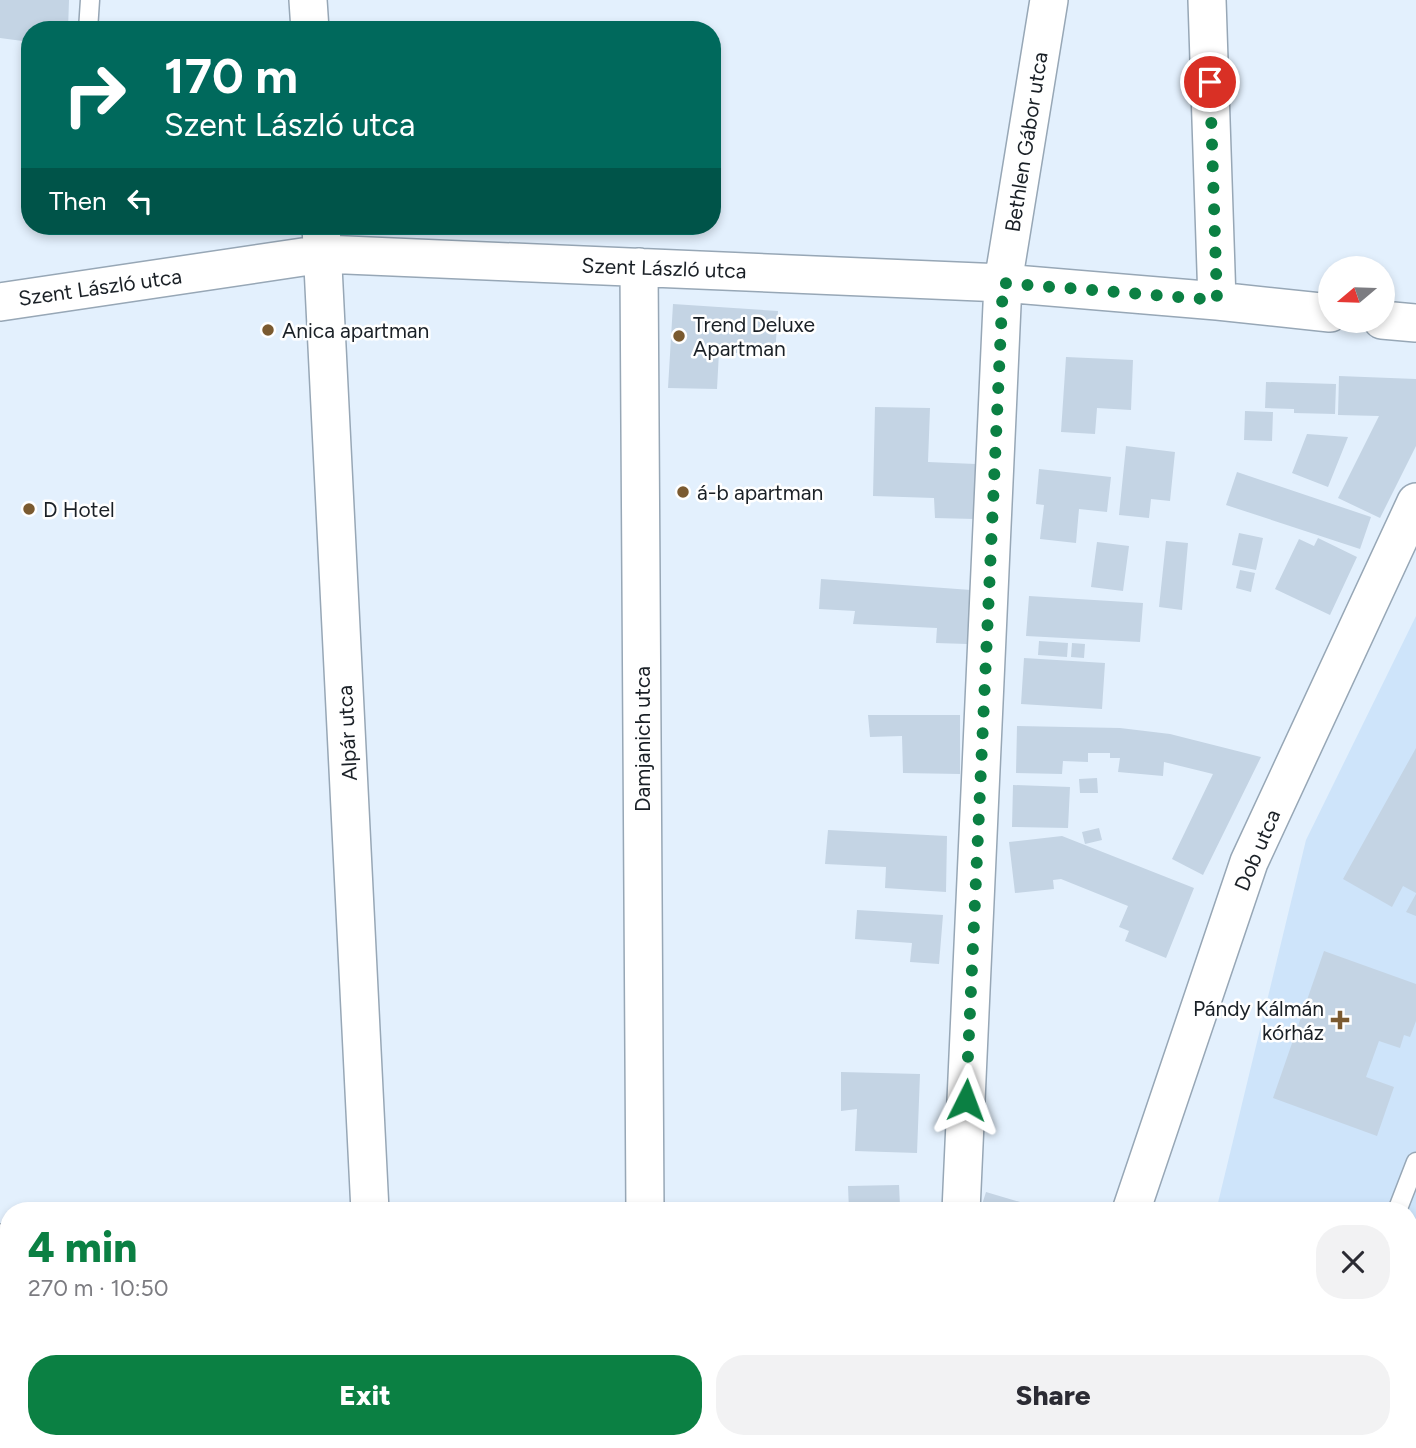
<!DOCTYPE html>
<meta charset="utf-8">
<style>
:root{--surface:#fff;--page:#f2f2f3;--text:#2b2b33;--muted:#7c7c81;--accent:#0b8043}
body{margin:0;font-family:Figtree,sans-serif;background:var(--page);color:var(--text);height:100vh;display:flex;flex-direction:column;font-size:26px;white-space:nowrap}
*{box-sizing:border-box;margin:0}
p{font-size:23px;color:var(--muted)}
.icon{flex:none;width:38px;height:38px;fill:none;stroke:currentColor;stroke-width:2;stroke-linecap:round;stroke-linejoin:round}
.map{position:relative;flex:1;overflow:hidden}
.sheet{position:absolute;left:0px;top:1202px;width:1418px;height:247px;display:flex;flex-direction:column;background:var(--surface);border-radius:28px 28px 0 0;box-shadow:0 4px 10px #0003}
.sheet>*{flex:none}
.top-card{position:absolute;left:21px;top:21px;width:700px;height:214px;border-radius:28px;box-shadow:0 4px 10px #0003;background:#00695c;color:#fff;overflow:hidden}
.needle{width:46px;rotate:251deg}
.buttons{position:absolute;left:1318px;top:256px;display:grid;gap:14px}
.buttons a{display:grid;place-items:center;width:77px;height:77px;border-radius:50%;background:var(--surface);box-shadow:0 4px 10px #0003;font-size:35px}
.pin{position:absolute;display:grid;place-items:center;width:60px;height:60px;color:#fff;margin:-30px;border:4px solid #fff;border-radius:50%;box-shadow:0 2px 7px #0007}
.me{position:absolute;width:77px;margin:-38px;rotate:3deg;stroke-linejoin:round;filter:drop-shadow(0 0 5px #0008)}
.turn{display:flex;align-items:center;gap:24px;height:147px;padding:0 28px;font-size:32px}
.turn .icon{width:91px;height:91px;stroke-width:2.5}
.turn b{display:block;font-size:49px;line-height:60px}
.then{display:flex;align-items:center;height:66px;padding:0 28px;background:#0003;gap:14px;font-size:26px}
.round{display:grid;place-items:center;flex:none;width:74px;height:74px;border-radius:28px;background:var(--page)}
.summary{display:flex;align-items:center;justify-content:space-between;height:119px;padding:0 28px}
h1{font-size:42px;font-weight:800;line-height:52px;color:var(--accent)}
.action{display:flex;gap:14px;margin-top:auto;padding:14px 28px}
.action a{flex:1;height:80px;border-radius:28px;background:var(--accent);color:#fff;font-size:28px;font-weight:800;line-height:80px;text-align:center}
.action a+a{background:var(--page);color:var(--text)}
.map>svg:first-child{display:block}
.built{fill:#cee4fa}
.building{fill:#c4d4e4}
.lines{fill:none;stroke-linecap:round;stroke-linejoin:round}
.lane-casing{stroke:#97a7b6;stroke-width:21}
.street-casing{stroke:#97a7b6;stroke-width:40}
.lane{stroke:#fff;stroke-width:18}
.street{stroke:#fff;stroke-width:37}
.route{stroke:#0b8043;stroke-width:12;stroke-dasharray:0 21.6}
.poi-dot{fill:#7a5a30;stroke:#fff;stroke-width:2.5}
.labels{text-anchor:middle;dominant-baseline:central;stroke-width:5;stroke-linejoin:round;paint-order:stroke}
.street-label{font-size:21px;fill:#1a2026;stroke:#fff}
.poi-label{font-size:21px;fill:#1a2026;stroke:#fff;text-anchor:start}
</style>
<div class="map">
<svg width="1416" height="1448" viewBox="0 0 1416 1448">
<rect width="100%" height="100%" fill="#e3f0fd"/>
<path class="built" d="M1416,616V1448H1135L1138,1440H1409V1211H1216L1306,840Z"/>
<path class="building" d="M0,0H69L68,30H30V42L0,38Z
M673,304L778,311L775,355L719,352L717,389L668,388Z
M1066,357L1133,360L1131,410L1097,408L1095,434L1061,432Z
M1339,376L1416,379V446L1380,518L1338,498L1379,416L1338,415Z
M1266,382L1336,384L1335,414L1294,413V409L1265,408Z
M875,407L930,408L928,462L976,464L975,519L935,518L934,498L873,496Z
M1245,411L1273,412L1272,441L1244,440Z
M1307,434L1348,437L1328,487L1292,473Z
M1126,446L1175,452L1170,501L1151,499L1149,518L1119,515Z
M1039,469L1111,477L1107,512L1079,509L1076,543L1040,539L1044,505L1036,504Z
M1237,472L1371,517L1360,549L1226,505Z
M1239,533L1263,538L1256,570L1232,565Z
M1318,538L1357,557L1330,615L1275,589L1299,539L1314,546Z
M1166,541L1188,543L1182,610L1159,607Z
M1097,542L1129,546L1123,591L1091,587Z
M1240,570L1255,573L1251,592L1236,588Z
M821,579L971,590L967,644L936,643L937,628L853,624L855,611L819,609Z
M1029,596L1143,603L1140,642L1026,636Z
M1039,641L1068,643L1067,657L1038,655Z
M1072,643L1085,644L1084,658L1071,657Z
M1024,658L1105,663L1102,709L1021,704Z
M868,715H960V774L903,773L902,736L870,737Z
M1017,726L1120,728L1170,734L1261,757L1203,875L1172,859L1213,774L1164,762L1163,776L1118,772L1120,758H1110V753H1088V762L1063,761L1062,774L1016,773Z
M1416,748V893L1403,886L1392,907L1343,879Z
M1097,778L1098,793H1080L1079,779Z
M1013,785L1070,787L1068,828L1012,827Z
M1099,828L1102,840L1085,844L1082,832Z
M828,830L947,836L946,892L885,888L886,867L825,864Z
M1062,836L1194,888L1166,958L1125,941L1129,931L1119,927L1128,906L1061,879L1053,880L1054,889L1015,893L1009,842Z
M1416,894V916L1406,912Z
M857,910L943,915L939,964L910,962L912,943L855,939Z
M1324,951L1416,984V1021L1410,1037L1404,1035L1400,1048L1379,1041L1366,1077L1394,1087L1377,1136L1273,1098Z
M841,1072L920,1074L917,1153L855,1151L857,1109L841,1111Z
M899,1185L900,1206L914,1205V1211H849L848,1186Z
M986,1192L1047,1210V1211H980Z
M1161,1440H1305L1302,1448H1158Z
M1367,1440H1371L1383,1448H1362Z"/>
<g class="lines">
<g class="lane-casing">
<path id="lane" d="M88,30L90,0
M1397,1211L1416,1162
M1409,1429L1416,1434
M1309,1448L1312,1440"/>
</g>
<g class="street-casing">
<path id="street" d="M308,0L310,30
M1207,0L1217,301
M321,226L370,1211
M639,267L645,1211
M0,302L323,254L1003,283L1217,301L1330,313
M1382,320L1416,323
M961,1211L1003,283L1049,0
M1131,1211L1249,862L1416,502
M0,1243L9,1303
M34,1440L36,1448
M382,1440V1448
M646,1440V1448
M951,1448V1440
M1055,1448L1058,1440"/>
</g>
<use href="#lane" class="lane"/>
<use href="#street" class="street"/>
</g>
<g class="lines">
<path class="route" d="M966,1100L1003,283L1217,300L1210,82"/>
</g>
<g class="poi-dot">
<circle cx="268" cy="330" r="7"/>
<circle cx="679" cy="336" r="7"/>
<circle cx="683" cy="492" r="7"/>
<circle cx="29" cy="509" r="7"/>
<path d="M1336.5 1009.5h7v7h7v7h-7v7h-7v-7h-7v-7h7z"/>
</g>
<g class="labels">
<g class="street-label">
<text transform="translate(1026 142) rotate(-81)">Bethlen Gábor utca</text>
<text transform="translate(664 268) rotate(2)">Szent László utca</text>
<text transform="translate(100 287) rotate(-8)">Szent László utca</text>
<text transform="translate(347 733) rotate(-93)">Alpár utca</text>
<text transform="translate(642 739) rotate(-90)">Damjanich utca</text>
<text transform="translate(1257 850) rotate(-67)">Dob utca</text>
</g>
<g class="poi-label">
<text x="693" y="324">Trend Deluxe<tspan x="693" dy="24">Apartman</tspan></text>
<text x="282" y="330">Anica apartman</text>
<text x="697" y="492">á-b apartman</text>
<text x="43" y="509">D Hotel</text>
<text x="1324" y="1008" text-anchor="end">Pándy Kálmán<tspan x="1324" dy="24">kórház</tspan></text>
</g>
</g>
</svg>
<div class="buttons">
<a><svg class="needle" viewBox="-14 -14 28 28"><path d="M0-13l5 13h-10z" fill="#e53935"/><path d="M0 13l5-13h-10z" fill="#7c7c81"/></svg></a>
</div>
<div class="pin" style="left:1210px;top:82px;background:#d93025"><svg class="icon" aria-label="arrive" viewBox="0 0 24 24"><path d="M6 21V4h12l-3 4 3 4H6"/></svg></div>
<svg class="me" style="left:966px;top:1100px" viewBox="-20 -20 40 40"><path d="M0-17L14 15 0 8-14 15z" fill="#0b8043" stroke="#fff" stroke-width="4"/></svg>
<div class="top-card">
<div class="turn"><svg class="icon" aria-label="right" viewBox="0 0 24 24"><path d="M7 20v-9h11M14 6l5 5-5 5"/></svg><div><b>170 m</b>Szent László utca</div></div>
<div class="then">Then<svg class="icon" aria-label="left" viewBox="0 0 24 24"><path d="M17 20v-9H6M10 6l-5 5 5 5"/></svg></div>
</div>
<section class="sheet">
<div class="summary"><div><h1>4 min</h1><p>270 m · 10:50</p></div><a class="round"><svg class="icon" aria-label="close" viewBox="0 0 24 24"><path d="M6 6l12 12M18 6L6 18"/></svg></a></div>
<div class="action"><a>Exit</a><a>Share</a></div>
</section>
</div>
